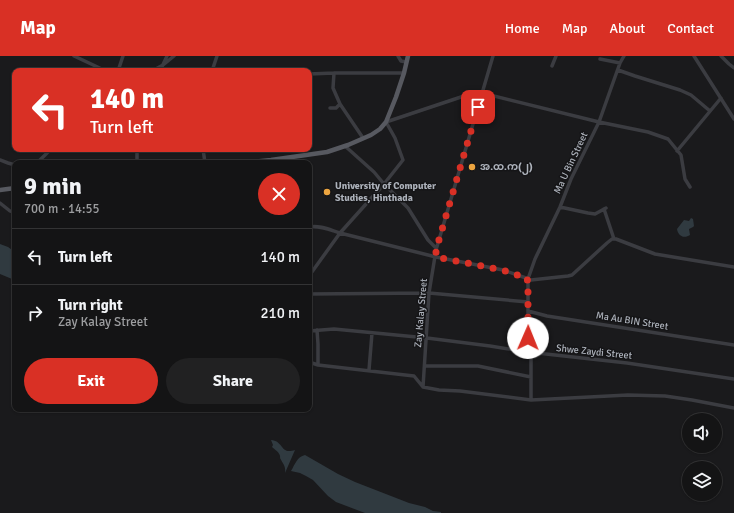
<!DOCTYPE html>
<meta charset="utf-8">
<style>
:root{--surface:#141415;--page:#212122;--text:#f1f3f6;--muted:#9d9ea0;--line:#333334;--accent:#d93025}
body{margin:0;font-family:Signika,"Noto Sans Myanmar",sans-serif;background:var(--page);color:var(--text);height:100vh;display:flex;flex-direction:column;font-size:15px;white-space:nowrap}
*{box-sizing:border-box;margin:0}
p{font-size:13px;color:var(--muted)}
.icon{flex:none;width:22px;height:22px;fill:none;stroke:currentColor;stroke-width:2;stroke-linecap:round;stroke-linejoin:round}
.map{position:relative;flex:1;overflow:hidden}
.panel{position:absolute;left:12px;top:104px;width:300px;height:252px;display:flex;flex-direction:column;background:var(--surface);border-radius:8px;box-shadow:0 1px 3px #0004,0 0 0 1px var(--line)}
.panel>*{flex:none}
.guide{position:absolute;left:12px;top:12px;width:300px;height:84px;border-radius:8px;box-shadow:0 1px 3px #0004,0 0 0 1px var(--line);background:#d93025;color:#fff;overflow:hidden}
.tools{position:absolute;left:682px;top:357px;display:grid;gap:8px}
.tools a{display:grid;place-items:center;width:40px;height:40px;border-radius:50%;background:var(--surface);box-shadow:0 1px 3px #0004,0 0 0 1px var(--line);font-size:20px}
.pin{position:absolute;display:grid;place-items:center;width:34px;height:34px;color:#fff;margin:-17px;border-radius:8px;box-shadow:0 2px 6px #0006}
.me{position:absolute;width:44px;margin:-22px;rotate:1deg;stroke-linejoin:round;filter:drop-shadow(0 0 3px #0008)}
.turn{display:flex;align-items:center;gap:14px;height:84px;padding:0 12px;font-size:18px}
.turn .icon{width:52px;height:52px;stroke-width:2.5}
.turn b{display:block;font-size:28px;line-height:34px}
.round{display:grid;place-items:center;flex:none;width:42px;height:42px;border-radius:21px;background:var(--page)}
.overview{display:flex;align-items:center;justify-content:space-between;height:68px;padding:0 12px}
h1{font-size:24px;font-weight:800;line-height:30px}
.primary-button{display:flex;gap:8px;margin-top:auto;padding:8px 12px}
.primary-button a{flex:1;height:46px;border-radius:24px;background:var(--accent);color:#fff;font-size:16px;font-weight:800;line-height:46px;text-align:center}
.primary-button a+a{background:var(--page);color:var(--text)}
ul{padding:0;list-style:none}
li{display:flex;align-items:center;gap:12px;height:56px;padding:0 12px;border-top:1px solid var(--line)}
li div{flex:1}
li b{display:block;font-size:15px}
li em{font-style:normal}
header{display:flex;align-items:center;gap:24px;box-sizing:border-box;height:56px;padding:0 20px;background:var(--accent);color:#fff}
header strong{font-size:19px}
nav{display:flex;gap:22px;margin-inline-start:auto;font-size:14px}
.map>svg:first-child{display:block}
.water{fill:#303a40}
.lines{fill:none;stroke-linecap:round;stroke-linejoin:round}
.minor{stroke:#3b3c41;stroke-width:3.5}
.major{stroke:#575960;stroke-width:4.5}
.route{stroke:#d93025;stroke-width:7;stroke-dasharray:0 12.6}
.poi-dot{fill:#eda540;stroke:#151517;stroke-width:1.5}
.labels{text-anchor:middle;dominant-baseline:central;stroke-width:3;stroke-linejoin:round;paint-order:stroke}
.street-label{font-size:10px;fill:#adb2bb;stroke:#151517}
.poi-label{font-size:10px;font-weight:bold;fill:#adb2bb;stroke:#151517;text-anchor:start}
</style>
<header>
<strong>Map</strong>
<nav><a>Home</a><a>Map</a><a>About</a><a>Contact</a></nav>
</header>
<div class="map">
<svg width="734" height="457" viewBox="0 0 734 457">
<rect width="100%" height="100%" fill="#1a1a1c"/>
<path class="water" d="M691,162L693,163L694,170L693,171L689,173L690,179C684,183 678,180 677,173L684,164L689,165Z
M0,188L8,191L15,196V225L12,223L0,218Z
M271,384C284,385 280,399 295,394L285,417C286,410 283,408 280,402C281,397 275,394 272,391L273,389Z
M305,399L338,418L355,426L409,447L425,451L433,455L441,456V457H365L336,446L328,440L313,424L306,420L300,417L291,415C295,408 297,401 305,399Z"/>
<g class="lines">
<path class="minor" d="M74,0L106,15
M398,0L401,5L406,6
M694,0L734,63
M721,0L729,8L734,12
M600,3L620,7
M552,10L556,0
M618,14L635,20L680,34L691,39L710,55
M118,15L123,0
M152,15L163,9L174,0
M160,15L167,0
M212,15L217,0
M334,17L333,32L340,48L363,82
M309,18L334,17H404
M330,52H336L340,48
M345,90L374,116L384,128L408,152L428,184L436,192V194
M137,93V107
M203,93L205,107
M677,95L721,42
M0,104L8,107L15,109
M37,107L51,93
M0,147L10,155L15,157
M560,151L588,157L595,158L606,152
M604,153L614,183
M309,171C320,169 330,174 340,177L436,201L503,214L526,222
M309,220L340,177L384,128L403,104L395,82L386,66L464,40L482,37L599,66L648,76L668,83L681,99L685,123L690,131
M529,220L535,203L560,151L571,123L599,66L620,7L624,0
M531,224L568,220L572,219L607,187L612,183H616L655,198L734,211
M309,238L429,237L528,246
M528,255L547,260L734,289
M317,274L318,288V309
M309,275L334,273L427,282L490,290L528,296L627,307L734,323
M528,296V224
M531,297V344
M309,306L318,309L414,320L423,331L439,334L460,335L531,344L628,339L665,340L692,344L734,352
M425,310H478L531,321
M369,314L372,277
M423,331L429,237L436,194L493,0"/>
<path class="major" d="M240,107L271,104L327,96L348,89L371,79L380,73L386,66L396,41L404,17L408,0
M0,134L15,132"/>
</g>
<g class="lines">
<path class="route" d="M478,51L436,194V201L502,214L526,222V224H528V282"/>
</g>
<g class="poi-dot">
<circle cx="472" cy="111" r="4"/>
<circle cx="327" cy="136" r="4"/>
</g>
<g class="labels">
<g class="street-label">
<text transform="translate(571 107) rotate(-65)">Ma U Bin Street</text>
<text transform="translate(421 257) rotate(-85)">Zay Kalay Street</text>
<text transform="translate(632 265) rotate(9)">Ma Au BIN Street</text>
<text transform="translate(594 296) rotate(6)">Shwe Zaydi Street</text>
</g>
<g class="poi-label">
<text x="480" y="111">အ.ထ.က(၂)</text>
<text x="335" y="130">University of Computer<tspan x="335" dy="12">Studies, Hinthada</tspan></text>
</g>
</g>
</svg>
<div class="tools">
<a><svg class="icon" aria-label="sound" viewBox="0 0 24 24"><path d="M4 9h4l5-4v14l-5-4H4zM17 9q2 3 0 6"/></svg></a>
<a><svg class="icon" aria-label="layers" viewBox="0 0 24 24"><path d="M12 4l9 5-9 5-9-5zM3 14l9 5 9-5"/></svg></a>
</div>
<div class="pin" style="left:478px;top:51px;background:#d93025"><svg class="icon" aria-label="arrive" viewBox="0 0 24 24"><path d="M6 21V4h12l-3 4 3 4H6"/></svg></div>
<svg class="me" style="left:528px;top:282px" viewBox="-20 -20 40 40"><circle r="19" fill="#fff"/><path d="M0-13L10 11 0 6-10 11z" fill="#d93025"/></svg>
<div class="guide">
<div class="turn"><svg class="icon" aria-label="left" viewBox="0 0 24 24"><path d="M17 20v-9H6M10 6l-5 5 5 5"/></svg><div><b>140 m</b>Turn left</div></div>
</div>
<section class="panel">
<div class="overview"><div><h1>9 min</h1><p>700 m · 14:55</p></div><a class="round" style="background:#d93025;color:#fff"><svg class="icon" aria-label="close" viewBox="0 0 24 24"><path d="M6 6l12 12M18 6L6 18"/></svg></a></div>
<ul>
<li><svg class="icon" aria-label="left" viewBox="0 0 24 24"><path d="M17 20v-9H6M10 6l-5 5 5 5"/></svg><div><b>Turn left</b></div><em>140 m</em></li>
<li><svg class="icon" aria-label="right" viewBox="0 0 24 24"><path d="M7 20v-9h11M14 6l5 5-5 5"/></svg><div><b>Turn right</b><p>Zay Kalay Street</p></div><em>210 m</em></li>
</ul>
<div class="primary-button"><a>Exit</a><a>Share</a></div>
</section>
</div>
